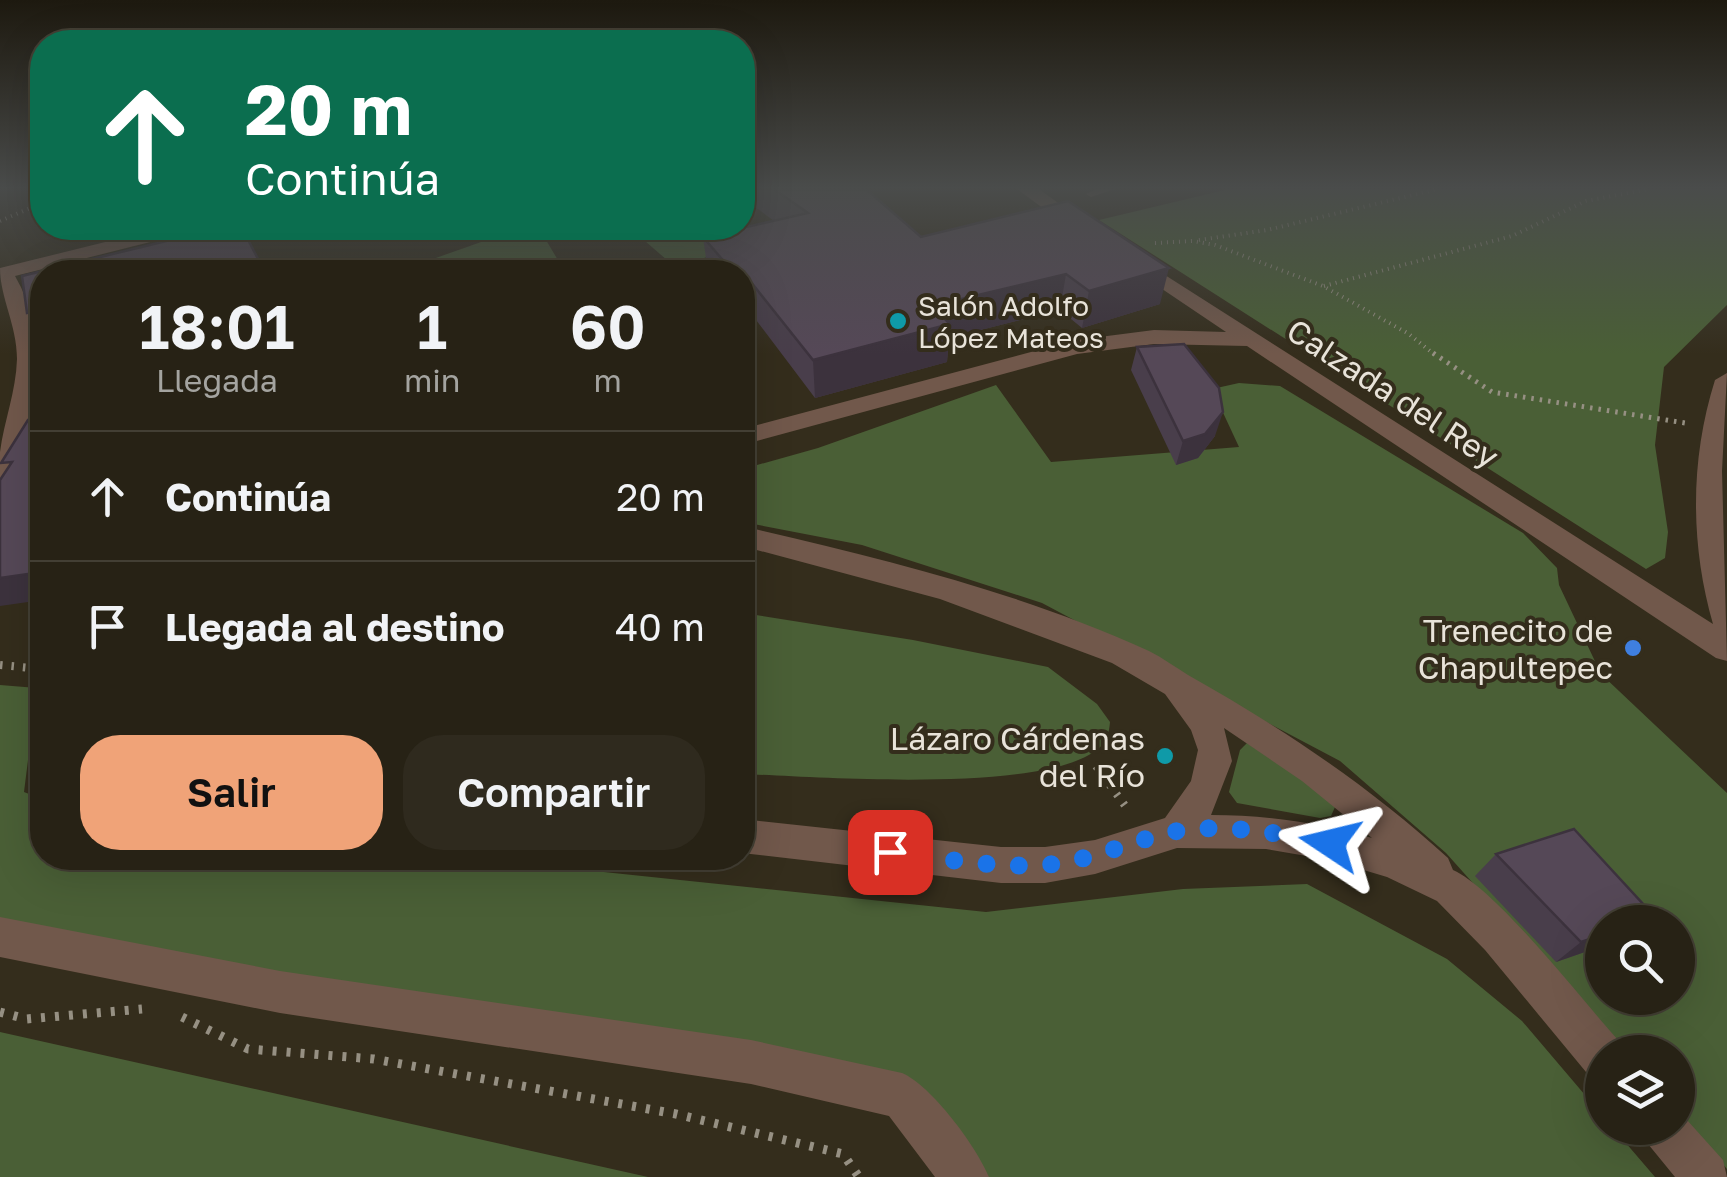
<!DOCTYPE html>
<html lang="es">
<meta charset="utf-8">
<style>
:root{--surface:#272215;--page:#2f2a1e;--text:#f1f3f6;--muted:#a4a4a0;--line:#433f34;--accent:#f0a378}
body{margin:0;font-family:"Golos Text",sans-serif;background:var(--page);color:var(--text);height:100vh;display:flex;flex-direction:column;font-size:38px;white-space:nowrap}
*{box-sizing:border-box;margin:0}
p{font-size:32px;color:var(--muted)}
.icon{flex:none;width:55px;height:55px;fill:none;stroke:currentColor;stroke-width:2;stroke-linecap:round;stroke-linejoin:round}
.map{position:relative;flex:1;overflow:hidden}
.details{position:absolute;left:30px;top:260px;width:725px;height:610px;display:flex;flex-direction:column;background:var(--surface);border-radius:40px;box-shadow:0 10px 40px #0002,0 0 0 2px var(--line)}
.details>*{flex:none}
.guide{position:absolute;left:30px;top:30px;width:725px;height:210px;border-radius:40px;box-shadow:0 10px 40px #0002,0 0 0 2px var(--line);background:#0b6e4f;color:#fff;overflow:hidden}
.fabs{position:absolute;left:1585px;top:905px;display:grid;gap:20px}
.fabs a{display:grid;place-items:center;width:110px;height:110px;border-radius:50%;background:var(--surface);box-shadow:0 10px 40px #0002,0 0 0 2px var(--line);font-size:50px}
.pin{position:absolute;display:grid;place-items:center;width:85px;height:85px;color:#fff;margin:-42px;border-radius:20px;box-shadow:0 5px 15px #0006}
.me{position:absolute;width:110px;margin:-55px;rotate:280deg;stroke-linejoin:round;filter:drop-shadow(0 0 8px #0008)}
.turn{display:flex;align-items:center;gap:35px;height:210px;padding:0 50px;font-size:45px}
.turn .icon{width:130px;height:130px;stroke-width:2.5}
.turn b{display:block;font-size:70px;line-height:85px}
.eta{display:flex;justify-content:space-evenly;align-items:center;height:170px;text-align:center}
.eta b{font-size:60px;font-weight:600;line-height:70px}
.primary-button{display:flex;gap:20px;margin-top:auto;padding:20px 50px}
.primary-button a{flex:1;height:115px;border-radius:40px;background:var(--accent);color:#111;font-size:40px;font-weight:600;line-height:115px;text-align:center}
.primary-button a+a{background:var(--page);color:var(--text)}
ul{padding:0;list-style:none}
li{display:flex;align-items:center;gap:30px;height:130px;padding:0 50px;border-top:2px solid var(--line)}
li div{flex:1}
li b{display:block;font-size:38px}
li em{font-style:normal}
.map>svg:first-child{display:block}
.green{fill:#4a5f36;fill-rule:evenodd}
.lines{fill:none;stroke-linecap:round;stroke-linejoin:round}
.path-far3{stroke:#969083;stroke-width:4;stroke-dasharray:1 5;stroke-linecap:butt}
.path-far2{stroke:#969083;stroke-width:5;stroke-dasharray:2.5 6;stroke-linecap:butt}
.path-far1{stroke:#969083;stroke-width:8;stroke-dasharray:2.5 9;stroke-linecap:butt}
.path{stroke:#969083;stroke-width:9;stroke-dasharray:4 10;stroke-linecap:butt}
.lane{fill:#71584b;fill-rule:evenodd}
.street{fill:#71584b;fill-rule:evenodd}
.wall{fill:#493e4b}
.shaded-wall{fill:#3c323d}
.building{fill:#554857;stroke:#3c323d;stroke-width:2.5}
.route{stroke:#1a73e8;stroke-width:18;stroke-dasharray:0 32.4}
.culture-dot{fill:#0f9aa8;stroke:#342d1c;stroke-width:4}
.shop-dot{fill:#3f7fe0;stroke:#342d1c;stroke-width:4}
.labels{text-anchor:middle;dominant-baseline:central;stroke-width:8;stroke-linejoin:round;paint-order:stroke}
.far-poi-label{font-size:28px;fill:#e8e3d9;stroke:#342d1c;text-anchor:start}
.street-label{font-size:32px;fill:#e8e3d9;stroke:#342d1c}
.poi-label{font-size:32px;fill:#e8e3d9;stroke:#342d1c;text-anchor:end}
</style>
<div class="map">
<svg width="1727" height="1177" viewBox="0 0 1727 1177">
<rect width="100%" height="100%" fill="#342d1c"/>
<path class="green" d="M1229,189H1727V305L1664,367L1655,445L1668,532L1665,558L1646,569L1099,220Z
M630,228H727L749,244L675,267Z
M525,231L543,235L565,272H396L501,235Z
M1239,383L1280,386L1523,533L1557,568L1559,585L1601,674L1727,793V1169L1678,1113V1052H1624L1446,853L1340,761L1042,603L862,545L743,522V469L818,448L996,385L1051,462L1239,447L1212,389ZM1602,922H1678V998H1602Z
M743,613L913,640L1048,667L1097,704L1110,722C1109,733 1107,742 1098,749C1043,794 818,777 743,774Z
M0,685L37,688L24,792L42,799V858H469L986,912L1183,889L1307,884L1447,959L1522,1021L1602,1115V1128H1613L1655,1177H988L920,1089L0,929Z
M1247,743L1327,796L1335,807L1331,816L1320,818L1237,803L1229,792L1240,750Z
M0,1032L648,1177H0Z"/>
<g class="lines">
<path class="path-far3" d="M0,221L42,203
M1199,240L1267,230L1438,189
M1155,243L1193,241L1215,245L1323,286L1409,334L1436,356
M1324,286L1512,236L1586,201L1648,189"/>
<path class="path-far2" d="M1433,353L1492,392L1685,423"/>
<path class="path-far1" d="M0,665L42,669
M1096,766L1129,811"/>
<path class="path" d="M0,1012L26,1019L142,1009
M182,1017L248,1049L374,1059L676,1114L843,1154L859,1177"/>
<path class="lane" d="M1096,189H1115L1091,197L1086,194Z"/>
<path class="street" d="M1017,189H1039L1091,227L1088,231H1074Z
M162,228H193L190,232L15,276C51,338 47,428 9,489L0,492C0,479 0,465 0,452C4,421 16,392 17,359C17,325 0,298 0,268Z
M1132,254L1713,624C1690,544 1690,459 1715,380L1727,373L1722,471L1727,661L1716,658L1247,346L1154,344L1077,354L742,445V429L1076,340L1154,330L1226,332L1125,264L1122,260Z
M742,526C879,558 1021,592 1149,651C1163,658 1175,667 1188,675C1282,728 1368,785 1448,858L1453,870C1497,890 1581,999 1618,1040L1623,1052H1602V1078L1586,1072L1485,950L1437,901L1387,877L1330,860L1266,849L1177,848L1095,874L1045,883H1001L742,853V819L1001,847H1045L1095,840L1165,818L1191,781L1198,750L1191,730L1165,694L1112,663L940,599L742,546ZM1224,728L1302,781L1372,838C1318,823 1267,815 1211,815L1232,761Z
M0,917L280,971L751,1040L902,1073C931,1085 977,1147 989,1177H935L889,1116L751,1084L280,1013L0,957Z
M1678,1110L1723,1160L1727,1177H1675L1648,1144L1641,1128H1678Z"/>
</g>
<path class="wall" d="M742,190H867L921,237L1068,201L1160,304L1082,328L1060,310L949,338L947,362L815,398L747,308L742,309V272H708L703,237L774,221L742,197Z
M1137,347L1215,436L1198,458L1176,465L1131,370Z
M1496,854L1602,946L1556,962L1475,876Z"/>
<path class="shaded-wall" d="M258,259L264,272H206Z
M1169,268L1160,304L1082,328L1089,291Z
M739,272H743L747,308L742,309V272Z
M1066,274L1060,310L949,338L947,362L815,398L813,360L932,306Z
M42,309V335L27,313Z
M1223,412L1215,436L1198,458L1176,465L1183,441Z
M42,572V600L0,606V578Z
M1602,935V946L1556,962L1581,942Z"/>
<path class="building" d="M775,190H867L921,237L1068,201L1169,268L1089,291L1066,274L932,306L950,324L813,360L743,272H733L703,237L808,213Z
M220,228H242L258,259L206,272H42V309L27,313L22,276Z
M1184,344L1219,388L1223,412L1205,434L1183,441L1137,347Z
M42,418V572L0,578V480L12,462L1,463L28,420Z
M1574,829L1655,917L1639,922H1602V935L1581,942L1496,854Z"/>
<linearGradient id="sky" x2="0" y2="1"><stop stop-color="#1d190f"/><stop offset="0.53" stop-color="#4a4c4b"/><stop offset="1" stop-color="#4a4c4b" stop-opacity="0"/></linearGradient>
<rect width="1727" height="354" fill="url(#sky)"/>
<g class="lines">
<path class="route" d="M890,852C940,858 993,868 1043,865C1090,862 1132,840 1177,831C1227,823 1281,834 1330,843"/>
</g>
<g class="culture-dot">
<circle cx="898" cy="321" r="10"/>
<circle cx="1165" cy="756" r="10"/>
</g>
<circle class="shop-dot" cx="1633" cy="648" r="10"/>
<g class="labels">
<g class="far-poi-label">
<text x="918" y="305">Salón Adolfo<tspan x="918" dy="32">López Mateos</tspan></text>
</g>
<g class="street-label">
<text transform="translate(1393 393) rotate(33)">Calzada del Rey</text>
</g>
<g class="poi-label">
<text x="1613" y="630">Trenecito de<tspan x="1613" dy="37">Chapultepec</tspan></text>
<text x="1145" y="738">Lázaro Cárdenas<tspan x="1145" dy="37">del Río</tspan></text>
</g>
</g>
</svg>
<div class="fabs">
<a><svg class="icon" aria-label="search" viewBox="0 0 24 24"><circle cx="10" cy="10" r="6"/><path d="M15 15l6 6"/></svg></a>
<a><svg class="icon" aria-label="layers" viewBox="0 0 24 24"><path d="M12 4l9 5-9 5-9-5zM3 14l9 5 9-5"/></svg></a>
</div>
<div class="pin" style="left:890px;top:852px;background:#d93025"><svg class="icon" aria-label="arrive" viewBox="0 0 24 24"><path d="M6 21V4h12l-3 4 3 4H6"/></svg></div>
<svg class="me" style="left:1330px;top:843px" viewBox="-20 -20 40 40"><path d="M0-17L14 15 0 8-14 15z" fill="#1a73e8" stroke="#fff" stroke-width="4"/></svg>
<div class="guide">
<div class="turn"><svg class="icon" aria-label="ahead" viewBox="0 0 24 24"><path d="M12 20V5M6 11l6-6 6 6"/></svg><div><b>20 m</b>Continúa</div></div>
</div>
<section class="details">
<div class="eta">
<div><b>18:01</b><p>Llegada</p></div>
<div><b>1</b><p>min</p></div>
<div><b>60</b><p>m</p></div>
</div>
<ul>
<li><svg class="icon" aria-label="ahead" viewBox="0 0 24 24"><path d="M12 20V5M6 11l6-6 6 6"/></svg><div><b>Continúa</b></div><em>20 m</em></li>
<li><svg class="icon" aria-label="arrive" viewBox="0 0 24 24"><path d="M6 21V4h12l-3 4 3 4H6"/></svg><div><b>Llegada al destino</b></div><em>40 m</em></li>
</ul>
<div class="primary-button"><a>Salir</a><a>Compartir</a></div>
</section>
</div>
